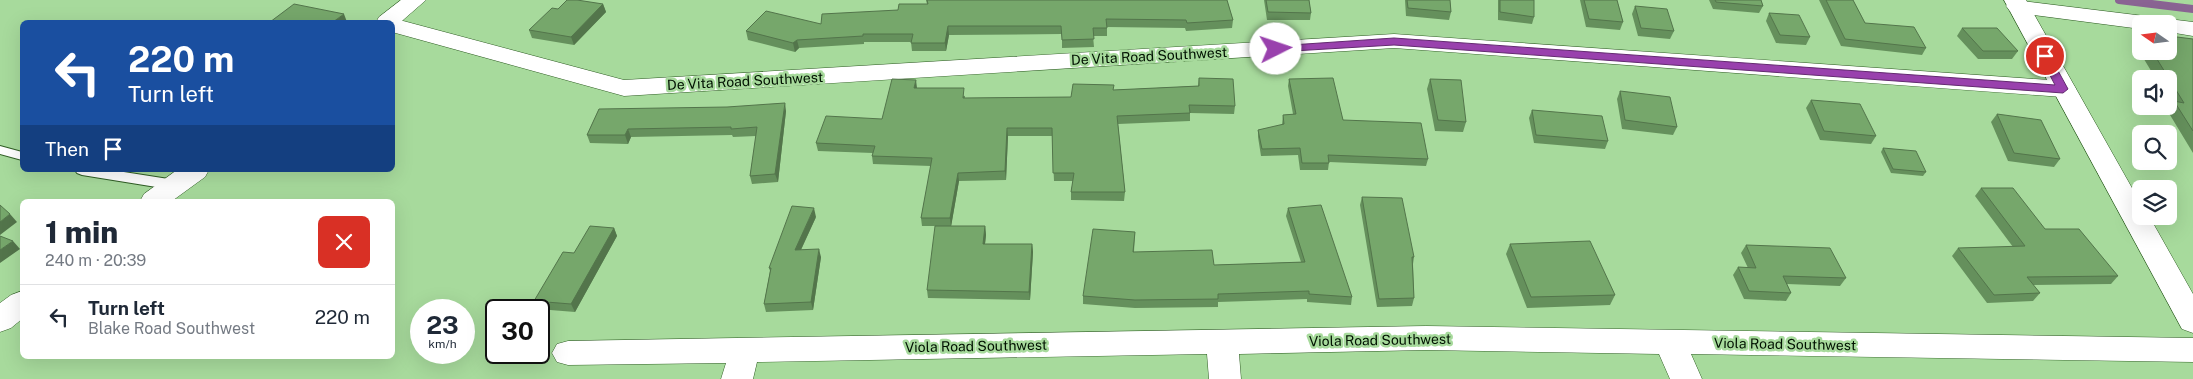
<!DOCTYPE html>
<meta charset="utf-8">
<style>
:root{--surface:#fff;--page:#f6f6f7;--text:#1f2937;--muted:#747a83;--line:#e0e1e3}
body{margin:0;font-family:"Public Sans",sans-serif;background:var(--page);color:var(--text);height:100vh;display:flex;flex-direction:column;font-size:19px;white-space:nowrap}
*{box-sizing:border-box;margin:0}
p{font-size:16px;color:var(--muted)}
.icon{flex:none;width:28px;height:28px;fill:none;stroke:currentColor;stroke-width:2;stroke-linecap:round;stroke-linejoin:round}
.map{position:relative;flex:1;overflow:hidden}
.side{position:absolute;left:20px;top:199px;width:375px;height:160px;display:flex;flex-direction:column;background:var(--surface);border-radius:8px;box-shadow:0 5px 20px #0002}
.side>*{flex:none}
.banner{position:absolute;left:20px;top:20px;width:375px;height:152px;border-radius:8px;box-shadow:0 5px 20px #0002;background:#1a4fa0;color:#fff;overflow:hidden}
.needle{width:32px;rotate:284deg}
.tools{position:absolute;left:2132px;top:15px;display:grid;gap:10px}
.tools a{display:grid;place-items:center;width:45px;height:45px;border-radius:8px;background:var(--surface);box-shadow:0 5px 20px #0002;font-size:25px}
.speed{position:absolute;left:410px;top:299px;display:flex;gap:10px;font-size:25px;font-weight:700;text-align:center}
.speed>*{display:grid;place-content:center;width:65px;height:65px;border-radius:50%;background:var(--surface);box-shadow:0 5px 20px #0002;line-height:1}
.speed small{font-size:12px;font-weight:400}
.speed .limit{border:2px solid #111;border-radius:8px;background:#fff;color:#111}
.pin{position:absolute;display:grid;place-items:center;width:42px;height:42px;color:#fff;margin:-21px;border:2px solid #fff;border-radius:50%;box-shadow:0 1px 5px #0007}
.me{position:absolute;width:55px;margin:-28px;rotate:86deg;stroke-linejoin:round;filter:drop-shadow(0 0 4px #0008)}
.turn{display:flex;align-items:center;gap:18px;height:105px;padding:0 25px;font-size:22px}
.turn .icon{width:65px;height:65px;stroke-width:2.5}
.turn b{display:block;font-size:35px;line-height:42px}
.then{display:flex;align-items:center;height:48px;padding:0 25px;background:#0003;gap:10px;font-size:19px}
.round{display:grid;place-items:center;flex:none;width:52px;height:52px;border-radius:8px;background:var(--page)}
.overview{display:flex;align-items:center;justify-content:space-between;height:85px;padding:0 25px}
h1{font-size:30px;font-weight:800;line-height:38px}
ul{padding:0;list-style:none}
li{display:flex;align-items:center;gap:15px;height:65px;padding:0 25px;border-top:1px solid var(--line)}
li div{flex:1}
li b{display:block;font-size:19px}
li em{font-style:normal}
.map>svg:first-child{display:block}
.lines{fill:none;stroke-linecap:round;stroke-linejoin:round}
.stream{stroke:#8a6493;stroke-width:8}
.service-casing{stroke:#305e25;stroke-width:2}
.minor-casing{stroke:#305e25;stroke-width:1}
.tertiary-casing{stroke:#305e25;stroke-width:1}
.service{fill:#fff;fill-rule:evenodd}
.minor{fill:#fff;fill-rule:evenodd}
.tertiary{fill:#fff;fill-rule:evenodd}
.wall{fill:#65905c}
.shaded-wall{fill:#53754b}
.building{fill:#76a76b;stroke:#53754b}
.route{fill:#9941ad;stroke:#632a70}
.labels{text-anchor:middle;dominant-baseline:central;stroke-width:5;stroke-linejoin:round;paint-order:stroke}
.street-label{font-size:14px;fill:#011100;stroke:#a7da9c}
</style>
<div class="map">
<svg width="2193" height="379" viewBox="0 0 2193 379">
<rect width="100%" height="100%" fill="#a7da9c"/>
<g class="lines">
<path class="stream" d="M2119,0L2193,9"/>
<g class="service-casing">
<path id="service" d="M0,146L22,152V160L0,154Z
M75,170H111L175,180L180,182L182,185L180,188L175,190L82,175L77,173Z"/>
</g>
<g class="minor-casing">
<path id="minor" d="M2014,0L2193,22V36L2169,32V24H2141V29L2018,13L2010,11L2006,6L2010,1Z
M392,18L624,80L1394,34L2063,81L2072,83L2076,89L2072,95L2063,97L1394,48L624,96L392,32V22H382L384,20Z
M1426,326L2193,338V362L1691,354L1702,379H1670L1659,354L1426,350L1239,354L1241,379H1209L1207,354L757,362L753,379H721L726,363L568,365L557,362L552,353L557,344L568,341Z"/>
</g>
<g class="tertiary-casing">
<path id="tertiary" d="M401,0H426L395,27L392,28V22H376L379,17Z
M2004,0H2026L2141,204V216H2149L2193,294V333L2182,329Z
M177,170H209L205,177L172,201H140L144,194Z
M22,291V319L11,328L0,332V303L11,295Z"/>
</g>
<use href="#service" class="service"/>
<use href="#minor" class="minor"/>
<use href="#tertiary" class="tertiary"/>
</g>
<path class="wall" d="M926,0H1227L1233,20L1232,28L1186,31L1185,28L1107,27V36H1093L1094,47L1062,48V34L949,35L946,51H912L911,42H864V44L799,48L795,52L748,40L746,31L821,24L898,10L927,4Z
M1264,0H1309L1311,13L1310,20H1267Z
M1405,0H1450L1451,12L1449,20L1406,16Z
M1498,0H1534V17L1532,24L1498,20Z
M1580,0H1617L1623,22L1620,30L1586,27Z
M1709,0H1761L1763,6L1759,13L1713,9Z
M1819,0H1853L1865,23L1926,48L1922,55L1841,46Z
M603,4L606,12L574,45L532,38L529,30Z
M1635,6L1674,31L1670,39L1638,36L1632,14Z
M1769,13L1810,37L1806,45L1776,43L1766,21Z
M1962,28L2018,51L2012,59H1978L1957,36Z
M2140,32H2141V51H2169L2193,39V153L2167,110L2172,104L2169,99V79H2156L2133,41Z
M1199,78L1235,106L1234,114L1190,113V121L1118,124L1125,192L1124,201L1071,200V192L1073,181H1054L1052,136H1008L1006,180L959,181L951,226H985L986,235L985,244H1032L1033,252L1030,300L928,298L927,290L946,226H922L921,218L931,166L873,164L872,156L873,153L818,151L816,143L882,119L917,88L965,96V98L1071,97L1114,90L1198,86Z
M1289,79L1343,120L1428,159L1426,166L1329,162L1328,170H1300L1298,155L1261,156L1258,137V130L1282,125L1283,115L1293,114L1288,86Z
M1430,79L1466,122L1463,132L1435,131L1427,89Z
M1620,91L1677,127L1673,135L1622,129L1617,99Z
M1811,100L1876,136L1871,144L1820,140L1806,108Z
M599,109L786,111L778,182L752,184L750,176L756,136L733,137L732,135L631,137L628,144L590,143L587,135Z
M1532,110L1608,141L1605,149L1534,143L1529,118Z
M1997,114L2060,159L2054,167L2008,161L1991,122Z
M1883,148L1926,172L1923,176L1891,173L1881,152Z
M1981,188L2045,229L2118,276L2111,284L2033,285L2040,293L2033,301L1987,303L1952,256L1958,248L2013,247L1975,196Z
M1362,197L1414,257L1413,264L1414,298L1412,306L1377,307L1360,205Z
M1288,208L1352,297L1351,305L1307,302V299L1218,302V307L1135,308L1083,304V296L1135,232L1134,252L1214,265L1301,262L1286,216Z
M816,217L801,250L821,257L813,310L766,312L764,304L770,271L769,268Z
M614,228L617,236L575,312L538,309L534,301L574,253Z
M1510,244L1615,295L1610,305L1527,308L1506,254Z
M1746,245L1846,278L1840,286L1787,284L1791,293L1786,301L1744,299L1733,275L1738,267L1748,268L1741,253Z"/>
<path class="shaded-wall" d="M603,4L606,12L574,45L571,37Z
M344,14L347,22H333Z
M948,26L949,35L946,51L945,43Z
M797,40L799,48L795,52L793,43Z
M916,80L917,88H914Z
M785,103L786,111L778,182L775,174Z
M1007,128L1008,136L1006,180L1005,171Z
M628,129L631,137L628,144L625,135Z
M958,173L959,181L951,227L950,218Z
M814,208L816,217L797,258L795,250Z
M10,214L17,222L0,235V222Z
M985,226L986,235L984,252L983,244Z
M614,228L617,236L575,312L571,304Z
M13,241L20,249L0,263V250Z
M1032,244L1033,252L1030,300L1029,292Z
M819,249L821,257L813,310L811,302Z"/>
<path class="building" d="M567,0H577L603,4L571,37L529,30L552,8L558,9Z
M927,0H1227L1233,20L1187,23L1186,20L1106,19L1107,28H1093L1094,39L1062,40L1061,26H948L945,43H911L913,34H863V36L797,40L793,43L746,31L766,11L821,24L822,14L898,10L899,4H928Z
M1266,0H1309L1311,13L1268,12Z
M1407,0H1450L1451,12L1408,8Z
M1500,0H1534V17L1500,12Z
M1584,0H1617L1623,22L1589,19Z
M1715,0H1761L1763,6L1716,2Z
M1826,0H1853L1865,23L1914,27L1926,48L1845,39Z
M294,4L344,14L333,22H270Z
M1635,6L1667,9L1674,31L1641,28Z
M1769,13L1799,15L1810,37L1780,35Z
M1962,28H1997L2018,51H1983Z
M2169,36L2193,39V131L2174,101L2184,103L2152,51H2169Z
M1199,78L1233,79L1235,106L1189,105L1190,113L1117,116L1125,192H1071L1074,173H1053L1052,128H1007L1005,171L958,173L950,218H921L932,158L872,156L875,146L816,143L826,116L882,119L892,79L916,80L914,88H964L963,98L1071,97L1073,84L1114,85L1113,90L1199,86Z
M1333,78L1343,120L1421,123L1428,159L1328,155L1329,163H1302L1300,148L1262,149L1258,130L1284,124L1283,115L1296,114L1289,79Z
M1430,79L1461,80L1466,122L1438,120Z
M1620,91L1670,97L1677,127L1625,120Z
M1811,100L1860,104L1876,136L1824,131Z
M785,103L775,174L750,176L757,127L731,129V127L628,129L625,135H587L599,109L727,107Z
M1532,110L1602,116L1608,141L1536,135Z
M1997,114L2041,120L2060,159L2014,153Z
M1883,148L1916,151L1926,172L1893,169Z
M1981,188H2013L2045,229H2079L2118,276L2027,277L2040,293L1994,295L1958,248L2025,246Z
M1362,197L1402,198L1414,257H1412L1414,298L1379,299Z
M0,205L10,214L0,222Z
M1321,205L1352,297L1309,294V291L1218,294V299L1135,300L1083,296L1093,229L1135,232L1133,252L1212,250L1214,265L1305,262L1288,208Z
M792,206L814,208L795,250L819,249L811,302L764,304L771,268H769Z
M590,226L614,228L571,304L534,301L563,252L574,253Z
M935,226H985L983,244H1032L1029,292L927,290Z
M0,236L13,241L0,250Z
M1590,241L1615,295L1531,297L1510,244Z
M1746,245L1830,248L1846,278L1783,276L1791,293L1749,291L1738,267L1756,268Z"/>
<path class="route" d="M1394,38L2055,85L2040,56L2045,53L2050,56L2068,89L2063,93L1394,45L1276,52L1271,49L1276,46Z"/>
<g class="labels">
<g class="street-label">
<text transform="translate(1149 56) rotate(-3)">De Vita Road Southwest</text>
<text transform="translate(745 81) rotate(-3)">De Vita Road Southwest</text>
<text transform="translate(1380 340) rotate(-1)">Viola Road Southwest</text>
<text transform="translate(1785 344) rotate(1)">Viola Road Southwest</text>
<text transform="translate(976 346) rotate(-1)">Viola Road Southwest</text>
</g>
</g>
</svg>
<div class="tools">
<a><svg class="needle" viewBox="-14 -14 28 28"><path d="M0-13l5 13h-10z" fill="#e53935"/><path d="M0 13l5-13h-10z" fill="#747a83"/></svg></a>
<a><svg class="icon" aria-label="sound" viewBox="0 0 24 24"><path d="M4 9h4l5-4v14l-5-4H4zM17 9q2 3 0 6"/></svg></a>
<a><svg class="icon" aria-label="search" viewBox="0 0 24 24"><circle cx="10" cy="10" r="6"/><path d="M15 15l6 6"/></svg></a>
<a><svg class="icon" aria-label="layers" viewBox="0 0 24 24"><path d="M12 4l9 5-9 5-9-5zM3 14l9 5 9-5"/></svg></a>
</div>
<div class="speed"><div>23<small>km/h</small></div><div class="limit">30</div></div>
<div class="pin" style="left:2045px;top:56px;background:#d93025"><svg class="icon" aria-label="arrive" viewBox="0 0 24 24"><path d="M6 21V4h12l-3 4 3 4H6"/></svg></div>
<svg class="me" style="left:1276px;top:49px" viewBox="-20 -20 40 40"><circle r="19" fill="#fff"/><path d="M0-13L10 11 0 6-10 11z" fill="#9941ad"/></svg>
<div class="banner">
<div class="turn"><svg class="icon" aria-label="left" viewBox="0 0 24 24"><path d="M17 20v-9H6M10 6l-5 5 5 5"/></svg><div><b>220 m</b>Turn left</div></div>
<div class="then">Then<svg class="icon" aria-label="arrive" viewBox="0 0 24 24"><path d="M6 21V4h12l-3 4 3 4H6"/></svg></div>
</div>
<section class="side">
<div class="overview"><div><h1>1 min</h1><p>240 m · 20:39</p></div><a class="round" style="background:#d93025;color:#fff"><svg class="icon" aria-label="close" viewBox="0 0 24 24"><path d="M6 6l12 12M18 6L6 18"/></svg></a></div>
<ul>
<li><svg class="icon" aria-label="left" viewBox="0 0 24 24"><path d="M17 20v-9H6M10 6l-5 5 5 5"/></svg><div><b>Turn left</b><p>Blake Road Southwest</p></div><em>220 m</em></li>
</ul>
</section>
</div>
